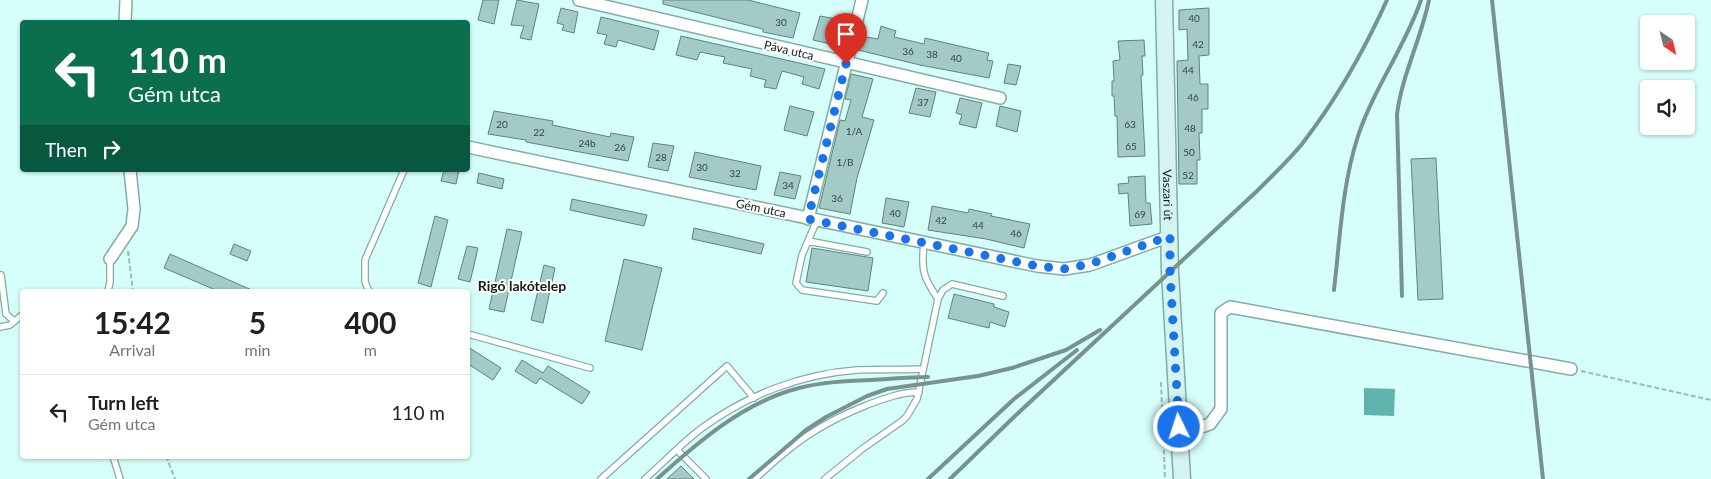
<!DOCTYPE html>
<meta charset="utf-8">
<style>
:root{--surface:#fff;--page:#f2f2f2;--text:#202124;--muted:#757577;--line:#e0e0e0}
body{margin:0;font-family:Lato,sans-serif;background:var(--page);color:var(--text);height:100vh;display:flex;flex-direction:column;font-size:19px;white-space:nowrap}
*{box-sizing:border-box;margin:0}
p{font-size:16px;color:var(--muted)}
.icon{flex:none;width:28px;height:28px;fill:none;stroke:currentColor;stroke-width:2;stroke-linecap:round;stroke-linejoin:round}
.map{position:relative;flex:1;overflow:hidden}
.details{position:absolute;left:20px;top:289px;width:450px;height:170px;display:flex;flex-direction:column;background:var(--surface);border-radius:5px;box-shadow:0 1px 4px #0004}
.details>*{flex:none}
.hud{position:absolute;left:20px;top:20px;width:450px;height:152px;border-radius:5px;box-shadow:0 1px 4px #0004;background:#0b6e4f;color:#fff;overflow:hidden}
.needle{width:32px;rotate:145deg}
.controls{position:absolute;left:1640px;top:15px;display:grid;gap:10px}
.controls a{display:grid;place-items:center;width:55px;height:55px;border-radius:5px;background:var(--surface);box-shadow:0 1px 4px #0004;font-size:25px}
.pin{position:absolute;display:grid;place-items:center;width:42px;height:42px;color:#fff;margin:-51px -21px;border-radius:50% 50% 50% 0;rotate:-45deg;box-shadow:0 0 5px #0007}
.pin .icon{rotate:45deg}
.me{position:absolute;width:55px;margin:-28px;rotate:356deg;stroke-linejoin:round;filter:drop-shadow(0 0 4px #0008)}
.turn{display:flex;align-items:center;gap:18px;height:105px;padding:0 25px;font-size:22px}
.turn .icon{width:65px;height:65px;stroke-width:2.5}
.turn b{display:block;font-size:35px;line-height:42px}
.then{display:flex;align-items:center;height:48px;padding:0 25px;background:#0003;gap:10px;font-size:19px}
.eta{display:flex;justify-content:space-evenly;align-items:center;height:85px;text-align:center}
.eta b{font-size:30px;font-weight:700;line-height:35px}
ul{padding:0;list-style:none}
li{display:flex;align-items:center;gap:15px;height:75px;padding:0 25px;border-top:1px solid var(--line)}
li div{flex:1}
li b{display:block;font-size:19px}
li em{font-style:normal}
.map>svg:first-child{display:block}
.water{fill:#5fb5ae}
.building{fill:#a3cac6;stroke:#5e837f}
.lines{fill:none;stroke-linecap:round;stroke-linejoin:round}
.lane-casing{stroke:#85aba7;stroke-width:8}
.street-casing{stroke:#85aba7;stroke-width:14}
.secondary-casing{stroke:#85aba7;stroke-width:19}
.path{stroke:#9abab7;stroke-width:2;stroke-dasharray:5 2.5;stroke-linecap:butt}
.lane{stroke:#fff;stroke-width:5.5}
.street{stroke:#fff;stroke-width:11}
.secondary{stroke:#d4f4f1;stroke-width:16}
.rail{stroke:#779390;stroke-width:4}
.route{stroke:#1a73e8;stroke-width:9;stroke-dasharray:0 16.2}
.labels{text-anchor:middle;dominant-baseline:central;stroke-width:4;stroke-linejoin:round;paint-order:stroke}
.number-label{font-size:10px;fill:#334846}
.street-label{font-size:12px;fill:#0e1d1c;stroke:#fff}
.neighbourhood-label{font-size:14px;font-weight:bold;fill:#0e1d1c;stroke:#fff}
</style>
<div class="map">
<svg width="1711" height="479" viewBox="0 0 1711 479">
<rect width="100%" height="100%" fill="#d6fefa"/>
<path class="water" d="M1364,388L1395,389L1394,416L1364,415Z"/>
<path class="building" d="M483,0H499L494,24L478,20Z
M517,0L539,4L531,40L520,38L524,26L511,25Z
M663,0H748L800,13L793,38L763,32V29L663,4Z
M561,8L578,12L574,33L562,30L564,25L557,23Z
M1209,8V55L1199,56L1200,84H1208V109H1202V133H1199L1200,160H1197V184H1179L1177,61L1188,60L1187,29L1179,30V10Z
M820,16L842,20L835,45L813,40Z
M601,17L659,31L654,50L618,40L616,47L604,44L607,35L597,33Z
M881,26L896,31L894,37L924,44L925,38L989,53L987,60L993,61L989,78L920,65L858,50L861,36L878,39Z
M681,36L825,69L819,89L802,84L804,77L782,71L776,89L764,87L766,80L750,76L752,69L723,63L725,57L700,52L697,60L676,55Z
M1144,40L1145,56H1142L1143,75L1141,76L1145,156L1118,157L1117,116H1115L1114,96H1112V81H1114L1113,61L1120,60L1118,41Z
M1008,64L1021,66L1016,85L1004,83Z
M851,74L873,79L862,117L874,120L857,178L850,214L819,208L840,120L845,121L851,100L845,99Z
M916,88L936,92L930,117L909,113Z
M960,98L982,103L976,128L959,124L962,115L956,113Z
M790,106L814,112L807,136L784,130Z
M1000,106L1021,111L1017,132L996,126Z
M494,111L553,121L552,125L610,137L611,133L634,137L628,161L526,142V140L488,134Z
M653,143L674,146L668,171L648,167Z
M695,152L761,166L756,190L689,177Z
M1436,158L1443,299L1418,300L1411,159Z
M444,170H459L456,184L441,181Z
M780,172L801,176L795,199L774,195Z
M479,173L504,179L502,189L477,183Z
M1145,176L1146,203H1150L1152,224L1130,226L1128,193L1119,194L1118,184L1129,183L1128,177Z
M886,198L909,202L904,227L882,223Z
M572,199L647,215L644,226L570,210Z
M932,206L968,213L969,209L992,214L991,216L1030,224L1024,248L986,239L928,230Z
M435,216L448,220L431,287L418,283Z
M694,228L764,244L761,254L692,239Z
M507,229L522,232L504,312L489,309Z
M234,244L251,251L247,261L230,254Z
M467,246L478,248L470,282L458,279Z
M812,248L873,258L868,291L806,282Z
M170,254L254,291H218L164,268Z
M624,259L662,268L642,350L605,341Z
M544,265L555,268L543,323L531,320Z
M954,294L994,304V307L1009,312L1005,327L990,322L989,328L948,318Z
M468,347L501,368L493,380L468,364Z
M522,360L543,373L548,366L590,392L582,404L540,378L536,384L515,371Z
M681,466L694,479H667Z"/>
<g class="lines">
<g class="lane-casing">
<path id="lane" d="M817,220L802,255L796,283L802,290L877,301L883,293
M808,241L867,252
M1,275L6,314L14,321
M108,291L110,282V259
M369,291L365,282V260L404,170
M938,299L943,290L952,284L1003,296
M0,327L10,325L22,315
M468,334L590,368
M677,450L706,479
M113,456L120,479
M601,479L727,366L754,398
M645,479C664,462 682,443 702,428C747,395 801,374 857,370C879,369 900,370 922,369
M755,479C792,444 819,424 867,405C883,399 901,392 919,392
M825,479L862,449L902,421L907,416L917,399L938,299C923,277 921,270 924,243"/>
</g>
<g class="street-casing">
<path id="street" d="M579,0L1000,98
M125,22L126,0
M468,147L1037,266L1064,269L1090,265L1170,236
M808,219L862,0
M110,259L132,226L134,209L130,170
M1179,427L1198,428L1210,424L1221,409V313L1230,307L1571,369"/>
</g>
<g class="secondary-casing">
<g id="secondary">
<path id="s1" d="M1164,0L1170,272L1182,479"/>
</g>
</g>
<path class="path" d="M128,251L133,291
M1581,371L1711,400
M1161,382L1165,479
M166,456L175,479"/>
<use href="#lane" class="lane"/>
<use href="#street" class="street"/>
<use href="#secondary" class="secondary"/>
<path class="rail" d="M1492,0L1543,479
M1334,290C1340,239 1342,185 1358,136C1374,88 1405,47 1421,0
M1402,296L1397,114C1402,75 1421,39 1429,0
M657,479C698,442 744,402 799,388C823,382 846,381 871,380C890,379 909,377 928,377
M749,479L806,430L826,417L867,396L887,389L978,376L1012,368L1066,350L1100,330
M928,479L1014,399L1077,350
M950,479L1015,416L1257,191C1272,176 1288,161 1302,144C1336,100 1364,51 1387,0"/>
</g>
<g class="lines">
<path class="route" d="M846,64L808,219L1037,266L1064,269L1090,264L1170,236V272L1179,427"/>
</g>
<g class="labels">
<g class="number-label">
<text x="1194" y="18">40</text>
<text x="781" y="22">30</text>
<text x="1198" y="44">42</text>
<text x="908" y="51">36</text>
<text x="932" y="54">38</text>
<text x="956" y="58">40</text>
<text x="1188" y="70">44</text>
<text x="1193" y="97">46</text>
<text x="923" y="102">37</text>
<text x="502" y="124">20</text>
<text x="1130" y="124">63</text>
<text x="1190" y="128">48</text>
<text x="854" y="131">1/A</text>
<text x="539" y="132">22</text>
<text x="587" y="143">24b</text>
<text x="1131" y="146">65</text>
<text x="620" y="147">26</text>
<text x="1189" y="152">50</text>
<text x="661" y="157">28</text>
<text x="845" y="162">1/B</text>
<text x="702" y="167">30</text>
<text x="735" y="173">32</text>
<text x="1188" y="175">52</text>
<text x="788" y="185">34</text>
<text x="837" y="198">36</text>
<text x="895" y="213">40</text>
<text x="1140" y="214">69</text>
<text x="941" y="220">42</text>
<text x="978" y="225">44</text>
<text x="1016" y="233">46</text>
</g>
<g class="street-label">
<text transform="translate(789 50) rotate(13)">Páva utca</text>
<text stroke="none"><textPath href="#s1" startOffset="195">Vaszari út</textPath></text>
<text transform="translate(761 208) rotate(12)">Gém utca</text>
</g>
<g class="neighbourhood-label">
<text x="522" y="285">Rigó lakótelep</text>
</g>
</g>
</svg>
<div class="controls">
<a><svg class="needle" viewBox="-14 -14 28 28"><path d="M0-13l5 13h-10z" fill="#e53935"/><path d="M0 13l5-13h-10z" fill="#757577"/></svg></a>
<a><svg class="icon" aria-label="sound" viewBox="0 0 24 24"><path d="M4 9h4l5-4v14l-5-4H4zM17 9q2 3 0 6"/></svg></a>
</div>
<div class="pin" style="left:846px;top:64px;background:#d93025"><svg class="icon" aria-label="arrive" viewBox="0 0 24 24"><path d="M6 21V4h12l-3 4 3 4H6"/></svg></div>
<svg class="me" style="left:1179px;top:427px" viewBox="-20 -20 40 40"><circle r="17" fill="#1a73e8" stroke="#fff" stroke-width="3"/><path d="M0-11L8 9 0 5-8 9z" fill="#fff"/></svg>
<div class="hud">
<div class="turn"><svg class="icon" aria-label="left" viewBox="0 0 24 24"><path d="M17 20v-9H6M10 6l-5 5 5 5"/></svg><div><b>110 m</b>Gém utca</div></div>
<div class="then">Then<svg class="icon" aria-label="right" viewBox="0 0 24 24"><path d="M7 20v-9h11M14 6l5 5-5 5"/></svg></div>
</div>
<section class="details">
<div class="eta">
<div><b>15:42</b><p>Arrival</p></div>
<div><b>5</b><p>min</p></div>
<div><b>400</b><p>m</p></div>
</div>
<ul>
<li><svg class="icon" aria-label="left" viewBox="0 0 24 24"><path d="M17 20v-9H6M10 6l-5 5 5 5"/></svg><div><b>Turn left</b><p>Gém utca</p></div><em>110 m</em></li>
</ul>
</section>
</div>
